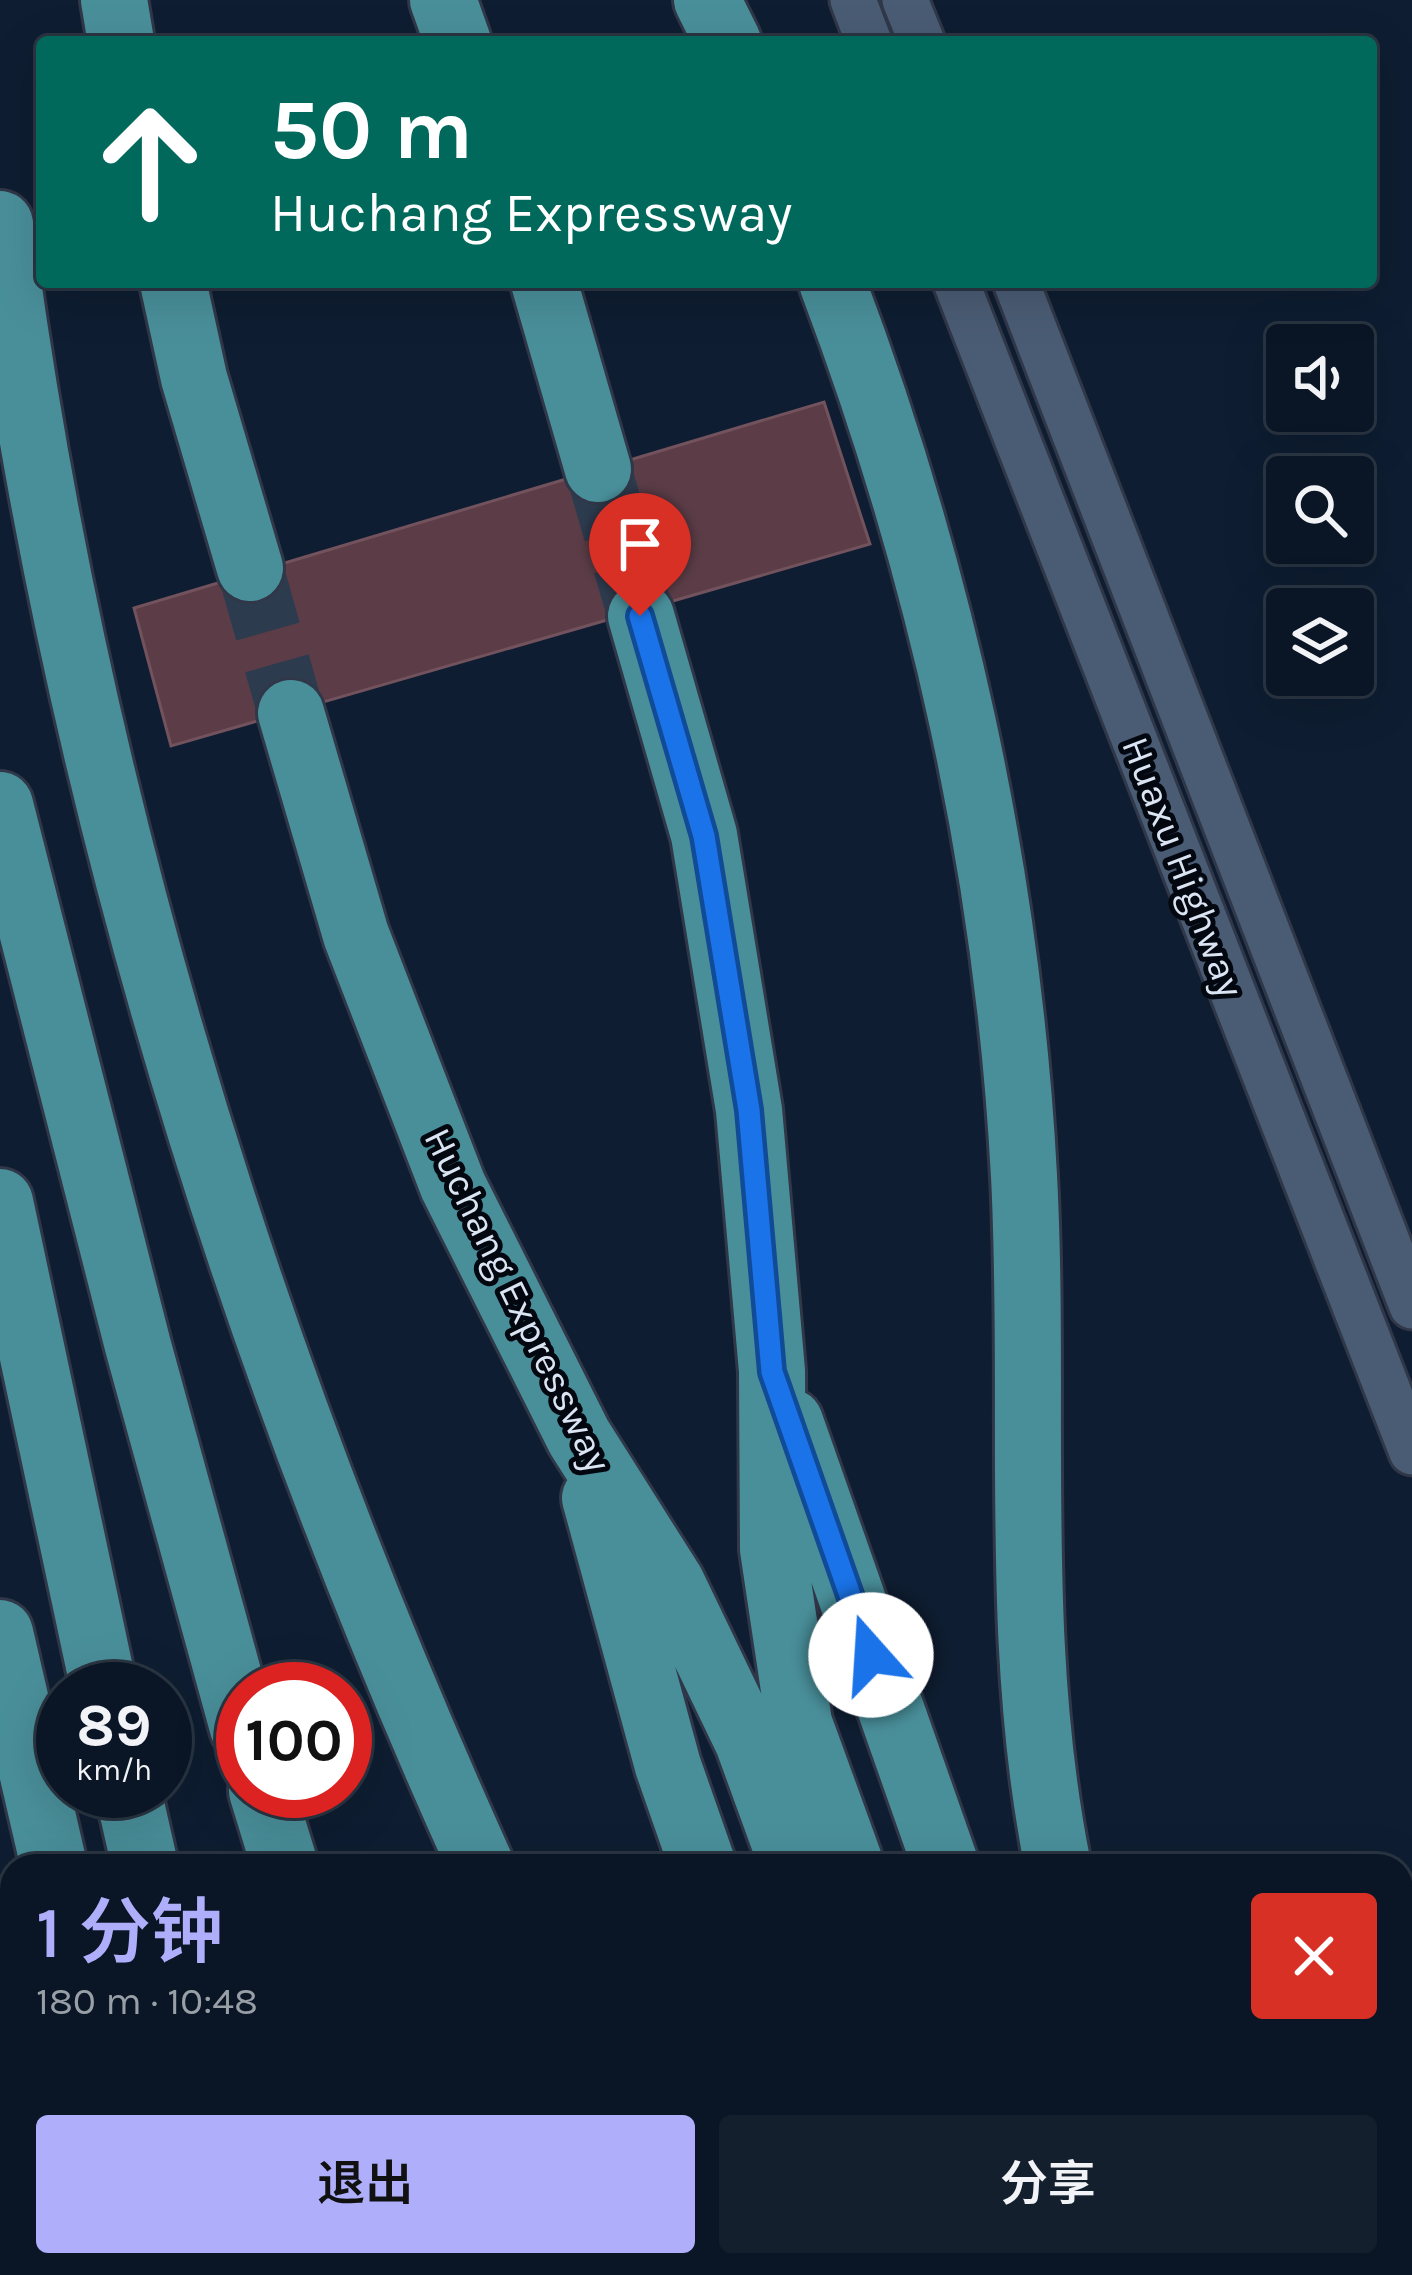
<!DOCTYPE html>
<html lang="zh">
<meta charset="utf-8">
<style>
:root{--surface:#0a1625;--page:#131f2d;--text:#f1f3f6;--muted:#999fa7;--line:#2a3542;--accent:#aeaefa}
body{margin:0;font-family:Karla,"Noto Sans SC",sans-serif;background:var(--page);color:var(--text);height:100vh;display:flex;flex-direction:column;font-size:45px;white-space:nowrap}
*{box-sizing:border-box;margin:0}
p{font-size:39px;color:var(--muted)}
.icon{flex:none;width:66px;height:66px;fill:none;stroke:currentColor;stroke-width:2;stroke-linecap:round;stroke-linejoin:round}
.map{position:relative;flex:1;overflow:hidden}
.drawer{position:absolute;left:0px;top:1854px;width:1413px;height:423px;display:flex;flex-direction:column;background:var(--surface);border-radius:36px 36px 0 0;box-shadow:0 12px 48px #0002,0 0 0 3px var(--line)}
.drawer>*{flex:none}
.top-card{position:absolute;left:36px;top:36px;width:1341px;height:252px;border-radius:12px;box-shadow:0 12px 48px #0002,0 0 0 3px var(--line);background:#00695c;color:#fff;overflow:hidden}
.tools{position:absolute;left:1266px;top:324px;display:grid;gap:24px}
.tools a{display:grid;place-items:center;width:108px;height:108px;border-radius:12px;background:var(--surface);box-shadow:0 12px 48px #0002,0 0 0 3px var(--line);font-size:60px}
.speed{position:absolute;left:36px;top:1662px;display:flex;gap:24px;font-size:60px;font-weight:700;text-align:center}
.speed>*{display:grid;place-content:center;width:156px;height:156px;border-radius:50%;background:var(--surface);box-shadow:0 12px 48px #0002,0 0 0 3px var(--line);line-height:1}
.speed small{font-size:30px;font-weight:400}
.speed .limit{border:18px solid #d22;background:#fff;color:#111}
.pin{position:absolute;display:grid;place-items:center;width:102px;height:102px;color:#fff;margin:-123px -51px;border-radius:50% 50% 50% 0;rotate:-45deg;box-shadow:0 0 12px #0007}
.pin .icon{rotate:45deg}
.me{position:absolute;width:132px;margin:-66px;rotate:341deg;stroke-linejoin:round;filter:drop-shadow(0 0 9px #0008)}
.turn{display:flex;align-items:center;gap:42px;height:252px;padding:0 36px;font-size:54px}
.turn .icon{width:156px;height:156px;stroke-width:2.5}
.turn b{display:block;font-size:84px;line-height:102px}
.round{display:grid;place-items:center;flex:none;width:126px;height:126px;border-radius:12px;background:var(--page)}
.overview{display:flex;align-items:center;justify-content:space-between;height:204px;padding:0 36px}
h1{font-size:72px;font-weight:600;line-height:90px;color:var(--accent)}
.primary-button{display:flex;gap:24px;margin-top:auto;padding:24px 36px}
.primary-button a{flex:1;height:138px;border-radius:12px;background:var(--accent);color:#111;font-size:48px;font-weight:600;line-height:138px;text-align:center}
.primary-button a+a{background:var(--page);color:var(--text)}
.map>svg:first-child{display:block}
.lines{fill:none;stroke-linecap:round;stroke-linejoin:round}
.canal{stroke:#020a10;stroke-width:42}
.building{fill:#5c3d47;stroke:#72525c;stroke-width:3}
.motorway-tunnel{stroke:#2d3b4e;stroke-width:66;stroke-dasharray:66 33;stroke-linecap:butt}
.minor-casing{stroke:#303748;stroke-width:42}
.tertiary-casing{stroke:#303748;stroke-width:51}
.motorway-casing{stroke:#303748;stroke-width:72}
.minor{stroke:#4a5c74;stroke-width:36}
.tertiary{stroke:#4a5c74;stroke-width:45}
.motorway{stroke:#498f9a;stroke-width:66}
.route-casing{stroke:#114b97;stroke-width:30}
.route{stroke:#1a73e8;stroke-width:21}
.labels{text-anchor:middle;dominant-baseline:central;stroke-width:10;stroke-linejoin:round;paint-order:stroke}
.street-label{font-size:39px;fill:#dae4f2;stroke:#030710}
</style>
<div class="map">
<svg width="1412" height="2275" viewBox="0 0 1412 2275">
<rect width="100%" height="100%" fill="#0e1d31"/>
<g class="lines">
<path class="canal" d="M1401,2036L1412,2034
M304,2275L350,2265"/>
</g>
<path class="building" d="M824,402L870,544L171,746L134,608Z"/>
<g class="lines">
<path class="motorway-tunnel" d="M598,469L641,616
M250,568L291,713"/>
<g class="minor-casing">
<path id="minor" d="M1223,2265L1229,2275
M898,2275L935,2265"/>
</g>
<g class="tertiary-casing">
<path id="tertiary" d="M853,0L869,42
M905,0L922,42
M956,282L1412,1452
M1016,282L1412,1306"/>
</g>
<g class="motorway-casing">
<path id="motorway" d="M114,0L121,42
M443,0L458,42
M707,0L728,42
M0,224C74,793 245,1344 481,1866
M173,282L194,378L250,568
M544,282L598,469
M832,282C940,568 1008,871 1024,1176C1036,1405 1012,1641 1058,1866
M641,616L704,835L749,1110L772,1371L773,1549L799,1723L851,1866
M291,713L356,935L453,1186L579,1437L672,1584L748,1742L793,1866
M0,805L138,1346L243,1728
M0,1202L104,1689
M790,1422L946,1866
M595,1498L668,1766L703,1866
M0,1633L54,1866
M128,1791L145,1866
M262,1791L285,1866
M0,2230L10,2275
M148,2265L150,2275
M240,2265L242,2275
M417,2265L420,2275
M676,2265L680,2275
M848,2265L852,2275
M938,2265L942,2275
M997,2265L1000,2275
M1099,2265L1104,2275
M1168,2265L1172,2275"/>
</g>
<use href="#minor" class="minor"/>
<use href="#tertiary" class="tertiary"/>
<use href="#motorway" class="motorway"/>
</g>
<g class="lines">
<g class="route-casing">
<path id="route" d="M640,616L704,836L749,1110L772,1372L871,1655"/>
</g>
<use href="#route" class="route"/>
</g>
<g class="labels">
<g class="street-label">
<text transform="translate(1183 867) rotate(69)">Huaxu Highway</text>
<text transform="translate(518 1300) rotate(64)">Huchang Expressway</text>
</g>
</g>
</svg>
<div class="tools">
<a><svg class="icon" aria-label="sound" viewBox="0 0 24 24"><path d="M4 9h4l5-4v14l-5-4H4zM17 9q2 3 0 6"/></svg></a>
<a><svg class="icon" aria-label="search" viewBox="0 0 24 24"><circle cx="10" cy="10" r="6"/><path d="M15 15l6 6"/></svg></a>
<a><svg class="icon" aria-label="layers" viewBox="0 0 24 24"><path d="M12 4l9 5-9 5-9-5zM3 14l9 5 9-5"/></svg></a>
</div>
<div class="speed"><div>89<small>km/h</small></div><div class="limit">100</div></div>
<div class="pin" style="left:640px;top:616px;background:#d93025"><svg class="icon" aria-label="arrive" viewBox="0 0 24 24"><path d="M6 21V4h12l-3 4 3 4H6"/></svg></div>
<svg class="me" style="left:871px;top:1655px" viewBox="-20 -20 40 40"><circle r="19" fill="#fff"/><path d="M0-13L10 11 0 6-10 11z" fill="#1a73e8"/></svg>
<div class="top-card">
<div class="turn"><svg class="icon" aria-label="ahead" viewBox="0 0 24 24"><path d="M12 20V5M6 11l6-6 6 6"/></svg><div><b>50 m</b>Huchang Expressway</div></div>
</div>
<section class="drawer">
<div class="overview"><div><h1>1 分钟</h1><p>180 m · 10:48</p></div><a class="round" style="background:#d93025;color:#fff"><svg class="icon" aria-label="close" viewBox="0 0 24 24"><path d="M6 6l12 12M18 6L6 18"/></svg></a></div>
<div class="primary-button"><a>退出</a><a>分享</a></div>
</section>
</div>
